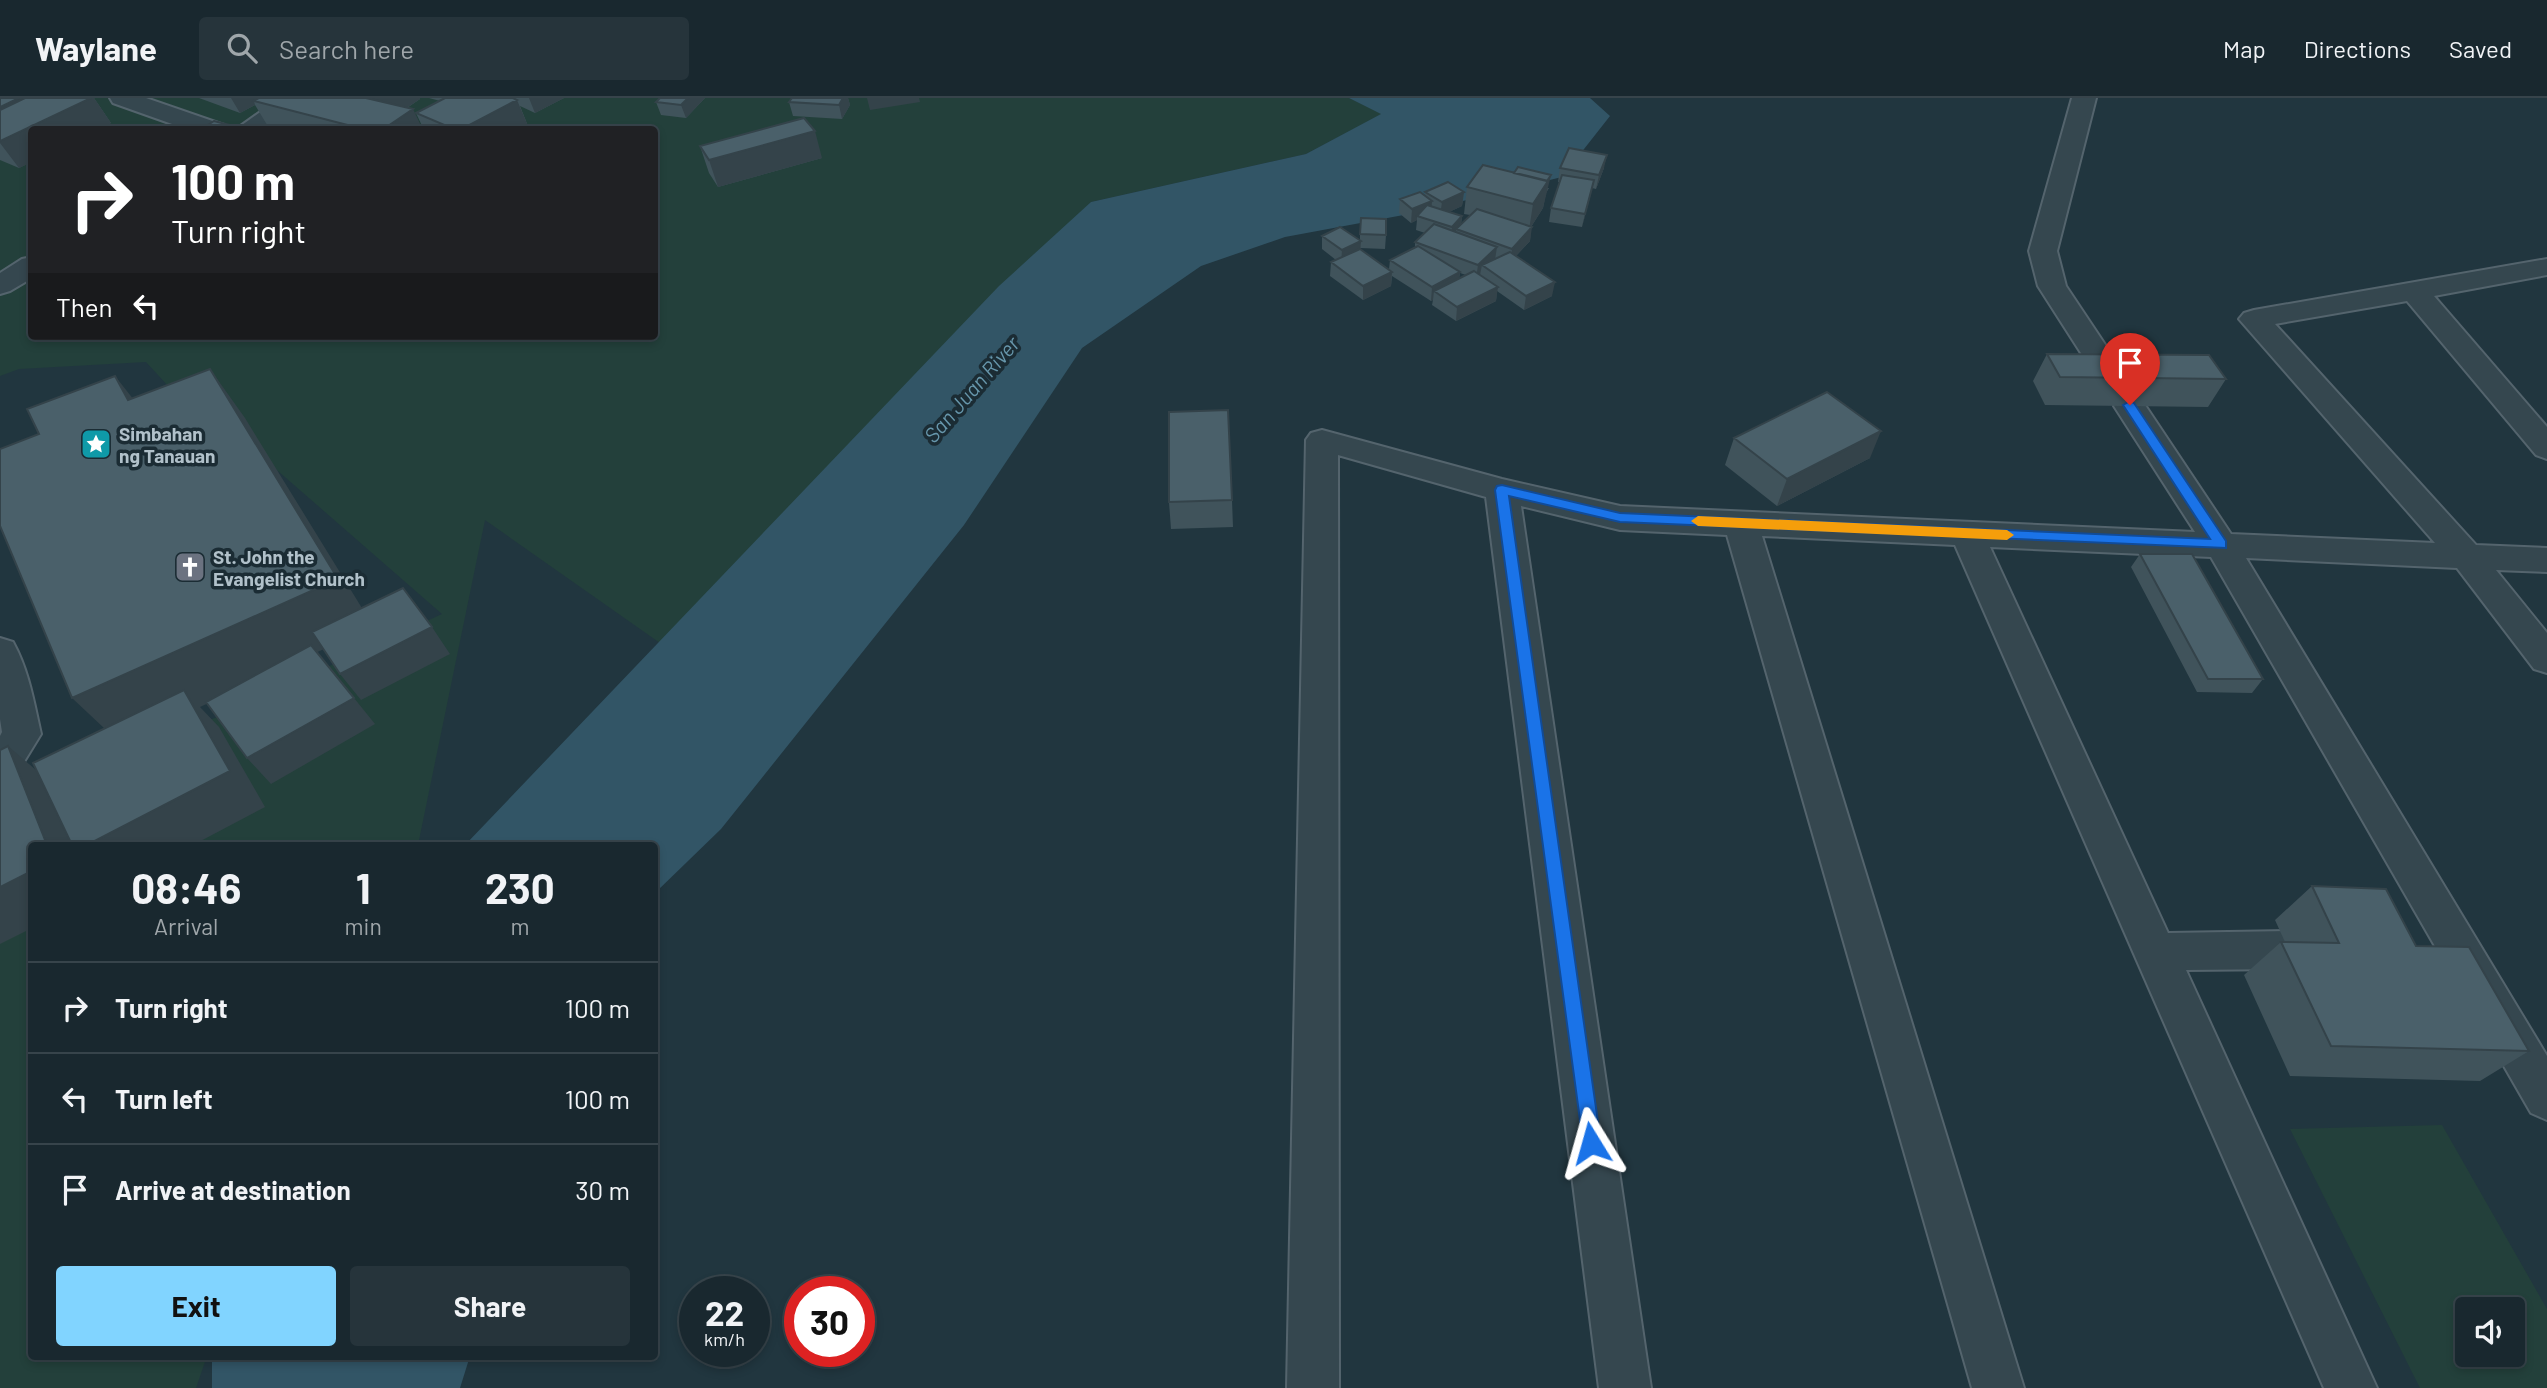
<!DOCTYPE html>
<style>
:root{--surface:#19282f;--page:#26343b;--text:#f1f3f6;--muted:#9fa6aa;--line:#37444b;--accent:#81d4ff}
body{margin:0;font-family:Barlow,sans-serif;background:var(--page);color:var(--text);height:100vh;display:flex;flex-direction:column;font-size:26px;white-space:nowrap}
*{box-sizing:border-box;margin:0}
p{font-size:23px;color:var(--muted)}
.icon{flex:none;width:38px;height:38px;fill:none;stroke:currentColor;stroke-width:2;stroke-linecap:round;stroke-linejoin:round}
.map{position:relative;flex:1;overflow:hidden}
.drawer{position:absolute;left:28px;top:744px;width:630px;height:518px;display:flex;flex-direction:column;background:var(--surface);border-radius:7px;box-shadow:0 4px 10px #0003,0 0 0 2px var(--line)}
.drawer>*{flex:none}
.top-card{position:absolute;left:28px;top:28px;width:630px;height:214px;border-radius:7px;box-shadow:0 4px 10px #0003,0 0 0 2px var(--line);background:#202124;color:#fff;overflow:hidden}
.fabs{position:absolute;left:2455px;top:1199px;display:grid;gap:14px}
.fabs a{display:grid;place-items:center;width:70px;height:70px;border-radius:7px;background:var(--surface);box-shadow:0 4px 10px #0003,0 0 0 2px var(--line);font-size:35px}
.speed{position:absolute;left:679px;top:1178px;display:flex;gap:14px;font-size:35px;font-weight:700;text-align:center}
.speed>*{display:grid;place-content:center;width:91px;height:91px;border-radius:50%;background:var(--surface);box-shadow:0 4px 10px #0003,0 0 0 2px var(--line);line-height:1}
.speed small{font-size:18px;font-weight:400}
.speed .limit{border:10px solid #d22;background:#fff;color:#111}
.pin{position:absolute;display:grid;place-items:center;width:60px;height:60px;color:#fff;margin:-72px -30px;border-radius:50% 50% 50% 0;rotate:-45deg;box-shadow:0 0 7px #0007}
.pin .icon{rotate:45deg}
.me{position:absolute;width:77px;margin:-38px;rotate:352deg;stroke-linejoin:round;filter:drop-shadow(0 0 5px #0008)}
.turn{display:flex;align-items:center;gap:24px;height:147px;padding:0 28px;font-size:32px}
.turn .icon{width:91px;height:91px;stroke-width:2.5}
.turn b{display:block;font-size:49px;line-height:60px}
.then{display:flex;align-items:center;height:66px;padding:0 28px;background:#0003;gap:14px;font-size:26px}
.eta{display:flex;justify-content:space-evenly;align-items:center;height:119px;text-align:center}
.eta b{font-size:42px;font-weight:700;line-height:49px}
.button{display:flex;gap:14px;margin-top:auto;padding:14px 28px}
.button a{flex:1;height:80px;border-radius:7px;background:var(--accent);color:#111;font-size:28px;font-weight:700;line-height:80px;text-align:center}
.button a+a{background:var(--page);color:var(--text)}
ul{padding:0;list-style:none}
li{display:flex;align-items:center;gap:21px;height:91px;padding:0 28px;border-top:2px solid var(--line)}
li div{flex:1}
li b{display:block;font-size:26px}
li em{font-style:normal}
header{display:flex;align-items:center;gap:42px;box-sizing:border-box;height:98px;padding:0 35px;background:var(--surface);border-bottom:2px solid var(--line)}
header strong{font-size:33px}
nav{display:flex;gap:38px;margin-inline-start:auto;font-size:24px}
.search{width:490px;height:63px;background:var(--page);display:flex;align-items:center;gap:18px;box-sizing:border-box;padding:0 24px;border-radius:7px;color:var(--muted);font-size:26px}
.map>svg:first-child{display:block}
.green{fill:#23403b;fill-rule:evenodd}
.water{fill:#325566}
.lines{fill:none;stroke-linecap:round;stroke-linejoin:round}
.minor-casing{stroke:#54646d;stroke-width:4}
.minor{fill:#35474f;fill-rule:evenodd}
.wall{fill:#40535b;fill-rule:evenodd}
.shaded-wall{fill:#34434a}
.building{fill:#4a606a;stroke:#34434a;stroke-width:2}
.route{fill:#1a73e8;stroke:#114b97;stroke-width:2}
.slow{fill:#f59e0b}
.labels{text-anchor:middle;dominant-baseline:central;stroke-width:7;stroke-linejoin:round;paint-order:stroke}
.poi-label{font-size:19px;font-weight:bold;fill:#b1c1ca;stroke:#1b2c34;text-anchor:start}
.water-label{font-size:21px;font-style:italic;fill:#6797ac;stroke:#1b2c34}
</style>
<header>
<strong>Waylane</strong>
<div class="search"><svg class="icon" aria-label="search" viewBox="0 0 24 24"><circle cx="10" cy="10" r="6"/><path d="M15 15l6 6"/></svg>Search here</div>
<nav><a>Map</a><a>Directions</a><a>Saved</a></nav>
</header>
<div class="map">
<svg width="2547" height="1290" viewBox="0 0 2547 1290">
<rect width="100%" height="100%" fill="#21363f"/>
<path class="green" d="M0,0H1349L1382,16L1306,56L1091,104L660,545L485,422L418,747H32V1258H207L196,1290H0V709L234,612L442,516L278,373L182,303L146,264L19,271L0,278ZM32,32H654V238H32Z
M2442,1027L2547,1211V1290H2420L2290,1031ZM2468,1211H2513V1256H2468Z"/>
<path class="water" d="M1349,0H1590L1610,18L1562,79L1409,116L1285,139L1201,168L1082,250L964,427L721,731L655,795L654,747H465L999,188L1091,104L1306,56L1381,16Z
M212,1258H470L460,1290H212Z"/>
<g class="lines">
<g class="minor-casing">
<path id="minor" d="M110,0H146L224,27L227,32H189L113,5Z
M280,0H309L306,5L265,32H235Z
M2072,0H2096L2057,153L2066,188L2130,284L2126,291L2115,294L2104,291L2038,188L2029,153Z
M32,159V180L10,193L0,196V175L22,161Z
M2547,161V177L2434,198L2547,329V361L2536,357L2407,203L2275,226L2476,447L2547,450V474L2496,472L2547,535V575L2534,571L2457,470L2246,460L2547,958V1022L2531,1015L2211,459L1990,449L2168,835L2288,833L2303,839L2309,852L2303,865L2288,871L2186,872L2377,1290H2324L1955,447L1762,438L2024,1290H1972L1727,437L1620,432L1521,408L1651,1290H1599L1486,399L1338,357L1339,1290H1287L1306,342L1311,335L1322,332L1502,381L1620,408L2195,434L2114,308L2119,301L2130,298L2141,301L2231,436L2435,445L2239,221L2244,215L2254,212Z
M0,540L13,544C29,573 34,605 41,636L14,680L0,685V638L2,634L0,621Z"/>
</g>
<use href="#minor" class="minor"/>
</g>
<path class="wall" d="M0,0H94L111,25L19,70L0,62Z
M199,0H420V1L407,10L423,32H277L269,30L255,7L240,15Z
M429,0H564L535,15L520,8L528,28L521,32H424L416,15L440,3Z
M705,0L686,20L661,17L656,4Z
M792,0H860H848L850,7L842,21L793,18L789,4Z
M700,48L822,60L718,89L709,75Z
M1560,70H1604L1596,91L1592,90L1582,129L1549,124L1551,110L1560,84H1558Z
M1467,89L1549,90L1546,95L1543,110L1531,129L1530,143L1516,158L1552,198L1524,212L1497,193L1496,203L1456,223L1432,207L1433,202L1431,203L1392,178L1391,188L1363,202L1330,178L1331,164L1336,162L1322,151V138L1360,142V136L1386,137L1385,151L1360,150V151L1389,171L1390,162L1415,149V144L1425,135L1416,132L1417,122L1411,125L1399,115L1400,101L1425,98V94H1464L1462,108L1449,114L1462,118L1461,127L1470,117L1464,116ZM1460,175L1466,177L1459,181Z
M2047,256L2226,281L2208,309L2045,307L2033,283Z
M1734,340L1870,360L1777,408L1725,367Z
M1232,402L1233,429L1171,431L1169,404Z
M2140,456L2263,581L2252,595L2197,594L2131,469Z
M2312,788L2416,848L2529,953L2480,983L2290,978L2244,877L2281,844H2285L2275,822Z"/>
<path class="shaded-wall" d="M19,0H94L111,25L98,32H32V64L19,70L0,45V9Z
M231,0H268L254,3L255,7L240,15Z
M371,0H420V1L384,25Z
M529,0H564L535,15Z
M688,0H705L686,20L681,7Z
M843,0H848L850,7L842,21L839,7Z
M867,0H919L920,4L870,12Z
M517,2L528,28L521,32H460Z
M413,11L423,32H382Z
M815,33L822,60L718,89L709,62Z
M1607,57L1604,70L1596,91L1599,77Z
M1551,77L1543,110L1529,132L1532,129L1530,143L1510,164L1512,151L1529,132L1533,106Z
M1594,82L1591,96L1582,129L1585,116Z
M1464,94L1462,108L1440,118L1442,104Z
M1432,103L1431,117L1417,118V122L1411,125L1412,111Z
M1462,118L1460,131H1456V137L1451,143L1452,129Z
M1361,143L1360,157L1341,166L1342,152Z
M1497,149L1495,162L1482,167L1480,177L1476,181L1478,167Z
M1392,174L1391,188L1363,202V188Z
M1460,174L1458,188L1434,193L1433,202L1431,203L1432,189Z
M1555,184L1552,198L1524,212L1526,198Z
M1498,189L1496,203L1456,223L1457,209Z
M210,271L245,320L373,528L200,609L219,629L265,709L193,747H87L121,646L72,600Z
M115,278L153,326L128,302Z
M1881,333L1870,360L1777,408L1787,381Z
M432,529L450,556L361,602L340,576Z
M354,600L375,626L271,686L247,660Z
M8,648L50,684L76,747H47Z
M32,773V830L0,846V789Z"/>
<path class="building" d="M0,0H19L0,9Z
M25,0H91L0,43V12Z
M259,0H366L413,11L382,32H367L254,3Z
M445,0H513L517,2L460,32H456L416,15Z
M660,0H688L681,7L656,4Z
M792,0H843L839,7L789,4Z
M804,20L815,33L709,62L700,48Z
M214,23L249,32H200Z
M1569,50L1607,57L1599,77L1560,70Z
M1483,67L1548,83L1533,106L1467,89Z
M1518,69L1551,77L1547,83L1514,75Z
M1562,77L1594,82L1585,116L1551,110Z
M1448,84L1464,94L1442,104L1425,94Z
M1420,94L1432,103L1412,111L1400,101Z
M1427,107L1462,118L1452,129L1417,118Z
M1477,111L1532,129L1512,151L1456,131Z
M1361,120L1386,121V137L1360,136Z
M1434,126L1497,149L1478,167L1415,144Z
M1340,129L1361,143L1342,152L1322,138Z
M1418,148L1460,174L1432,189L1390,162Z
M1360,151L1392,174L1363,188L1331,164Z
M1510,154L1555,184L1526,198L1482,167Z
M1474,173L1498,189L1457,209L1434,193Z
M2047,256L2209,257L2226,281L2060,279Z
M210,271L338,481L72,600L0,428V351L39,336L27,311L115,278L128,302Z
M1827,294L1881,333L1787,381L1734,340Z
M1228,312L1232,402L1169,404V314Z
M2140,456H2192L2263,581H2208Z
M403,490L432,529L340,576L312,534Z
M311,547L354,600L247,660L206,604Z
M184,592L230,673L87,747H72L33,665Z
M8,648L47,747H32V773L0,789V652Z
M2312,788L2386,791L2416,848L2469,849L2529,953L2331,948L2281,844L2339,845Z"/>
<path class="route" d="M2130,303L2134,305L2226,443V450L1620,424L1509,398L1601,1045L1598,1052L1591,1054L1584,1052L1495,392L1497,388L1502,387L1620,415L2210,441L2123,307Z"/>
<path class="slow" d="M1698,418L2007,432L2014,437L2007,442L1698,428L1691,423Z"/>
<defs>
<g id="sight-square" transform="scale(1.575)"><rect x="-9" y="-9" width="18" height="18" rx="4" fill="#0f9aa8" stroke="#1b2c34"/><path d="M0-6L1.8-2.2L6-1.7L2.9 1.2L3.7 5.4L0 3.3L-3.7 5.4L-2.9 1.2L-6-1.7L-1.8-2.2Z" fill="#fff"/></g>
<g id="church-square" transform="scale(1.575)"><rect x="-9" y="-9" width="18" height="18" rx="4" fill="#6b7280" stroke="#1b2c34"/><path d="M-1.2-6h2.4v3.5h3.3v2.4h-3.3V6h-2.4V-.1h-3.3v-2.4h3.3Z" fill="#fff"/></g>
</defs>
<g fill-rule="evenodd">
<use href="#sight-square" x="96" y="346"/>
<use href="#church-square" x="190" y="469"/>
</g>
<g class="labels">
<g class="poi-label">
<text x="119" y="335">Simbahan<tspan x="119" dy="22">ng Tanauan</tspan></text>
<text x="213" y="458">St. John the<tspan x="213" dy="22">Evangelist Church</tspan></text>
</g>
<g class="water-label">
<text transform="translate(971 291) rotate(-49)">San Juan River</text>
</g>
</g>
</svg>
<div class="fabs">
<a><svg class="icon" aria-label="sound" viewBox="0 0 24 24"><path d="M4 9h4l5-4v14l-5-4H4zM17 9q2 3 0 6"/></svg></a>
</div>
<div class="speed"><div>22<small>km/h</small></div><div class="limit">30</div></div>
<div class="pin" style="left:2130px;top:307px;background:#d93025"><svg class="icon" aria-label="arrive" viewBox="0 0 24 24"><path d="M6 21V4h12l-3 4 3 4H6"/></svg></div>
<svg class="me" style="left:1591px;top:1045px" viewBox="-20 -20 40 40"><path d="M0-17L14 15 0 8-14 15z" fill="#1a73e8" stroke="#fff" stroke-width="4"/></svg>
<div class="top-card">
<div class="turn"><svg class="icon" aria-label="right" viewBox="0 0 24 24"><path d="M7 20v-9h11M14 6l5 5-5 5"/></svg><div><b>100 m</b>Turn right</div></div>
<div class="then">Then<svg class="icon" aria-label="left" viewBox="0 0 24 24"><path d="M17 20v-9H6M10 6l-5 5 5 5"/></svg></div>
</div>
<section class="drawer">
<div class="eta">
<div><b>08:46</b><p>Arrival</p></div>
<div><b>1</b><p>min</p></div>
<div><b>230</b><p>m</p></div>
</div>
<ul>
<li><svg class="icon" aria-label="right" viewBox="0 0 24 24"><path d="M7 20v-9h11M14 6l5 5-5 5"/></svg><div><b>Turn right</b></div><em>100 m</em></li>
<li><svg class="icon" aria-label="left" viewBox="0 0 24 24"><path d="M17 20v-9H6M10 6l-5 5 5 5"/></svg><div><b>Turn left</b></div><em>100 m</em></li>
<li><svg class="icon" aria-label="arrive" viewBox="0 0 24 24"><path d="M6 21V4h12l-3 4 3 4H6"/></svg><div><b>Arrive at destination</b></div><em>30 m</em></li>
</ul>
<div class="button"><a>Exit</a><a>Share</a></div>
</section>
</div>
